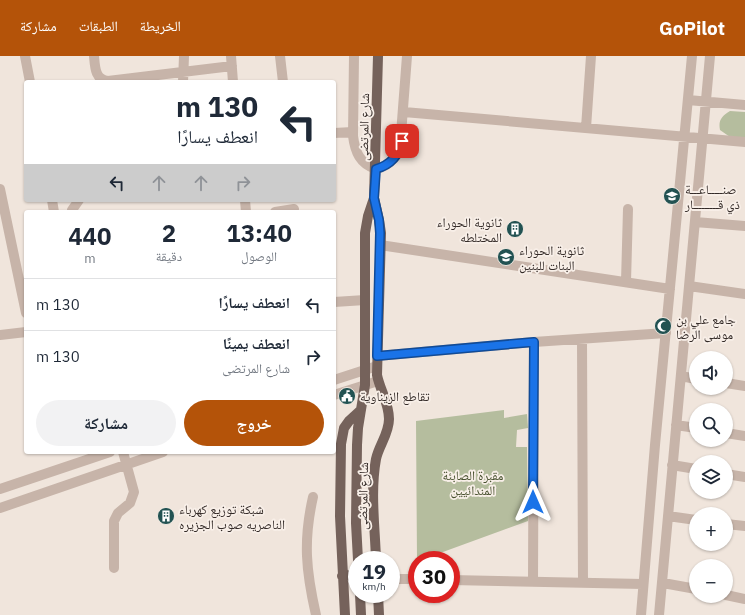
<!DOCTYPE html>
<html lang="ar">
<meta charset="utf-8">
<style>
:root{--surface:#fff;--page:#f2f2f3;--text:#1f2937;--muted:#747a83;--line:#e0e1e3;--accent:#b45309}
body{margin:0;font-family:"IBM Plex Sans","Noto Naskh Arabic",sans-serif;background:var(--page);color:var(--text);direction:rtl;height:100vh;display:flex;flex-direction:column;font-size:15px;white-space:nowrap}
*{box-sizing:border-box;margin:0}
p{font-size:13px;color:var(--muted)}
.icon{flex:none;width:22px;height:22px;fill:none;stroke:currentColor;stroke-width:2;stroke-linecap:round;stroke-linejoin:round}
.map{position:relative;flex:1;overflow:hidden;direction:ltr}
.details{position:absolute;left:24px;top:154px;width:312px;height:244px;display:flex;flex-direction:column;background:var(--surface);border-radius:4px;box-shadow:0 1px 3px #0004;direction:rtl}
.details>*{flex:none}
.banner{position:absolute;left:24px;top:24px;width:312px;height:122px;border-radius:4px;box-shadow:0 1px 3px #0004;direction:rtl;background:#fff;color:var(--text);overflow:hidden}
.buttons{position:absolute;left:689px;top:295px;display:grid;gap:8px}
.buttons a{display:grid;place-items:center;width:44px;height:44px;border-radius:50%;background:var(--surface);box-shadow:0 1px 3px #0004;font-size:20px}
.speed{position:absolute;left:348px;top:495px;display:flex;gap:8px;font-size:20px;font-weight:700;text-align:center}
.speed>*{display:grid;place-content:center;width:52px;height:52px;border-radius:50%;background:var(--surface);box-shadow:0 1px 3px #0004;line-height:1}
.speed small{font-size:10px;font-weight:400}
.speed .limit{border:6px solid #d22;background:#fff;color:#111}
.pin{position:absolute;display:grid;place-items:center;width:34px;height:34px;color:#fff;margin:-17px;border-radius:8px;box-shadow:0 2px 6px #0006}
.me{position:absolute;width:44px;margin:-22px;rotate:0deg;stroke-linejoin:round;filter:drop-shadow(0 0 3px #0008)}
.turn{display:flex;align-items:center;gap:14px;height:84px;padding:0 12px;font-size:18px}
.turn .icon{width:52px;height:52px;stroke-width:2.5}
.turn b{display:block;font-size:28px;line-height:34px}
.lanes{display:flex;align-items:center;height:38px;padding:0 12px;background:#0003;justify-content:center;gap:20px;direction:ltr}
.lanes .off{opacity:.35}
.eta{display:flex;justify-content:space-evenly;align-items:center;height:68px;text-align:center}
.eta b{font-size:24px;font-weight:700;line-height:28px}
.button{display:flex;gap:8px;margin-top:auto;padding:8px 12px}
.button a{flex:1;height:46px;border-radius:24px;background:var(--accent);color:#fff;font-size:16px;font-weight:700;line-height:46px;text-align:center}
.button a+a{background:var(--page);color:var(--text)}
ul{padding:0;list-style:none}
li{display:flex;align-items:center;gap:12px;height:52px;padding:0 12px;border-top:1px solid var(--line)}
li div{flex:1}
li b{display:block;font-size:15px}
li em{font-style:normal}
header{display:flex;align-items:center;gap:24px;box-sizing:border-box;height:56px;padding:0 20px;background:var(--accent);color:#fff}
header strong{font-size:19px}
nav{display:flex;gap:22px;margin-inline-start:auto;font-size:14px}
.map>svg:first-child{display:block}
.green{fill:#b5bd9e}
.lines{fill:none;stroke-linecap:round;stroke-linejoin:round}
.minor{stroke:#c7b4a9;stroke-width:10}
.major{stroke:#75625b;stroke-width:10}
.route-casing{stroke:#114b97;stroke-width:10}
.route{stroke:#1a73e8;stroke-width:7}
.labels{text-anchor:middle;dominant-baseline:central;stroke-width:3.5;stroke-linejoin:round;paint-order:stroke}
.street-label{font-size:13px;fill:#342b28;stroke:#f8efe8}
.poi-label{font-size:13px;fill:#342b28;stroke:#f8efe8;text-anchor:start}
.park-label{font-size:13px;fill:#47502e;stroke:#f8efe8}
</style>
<header>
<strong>GoPilot</strong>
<nav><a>الخريطة</a><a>الطبقات</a><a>مشاركة</a></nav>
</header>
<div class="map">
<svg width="745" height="559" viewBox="0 0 745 559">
<rect width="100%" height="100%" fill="#f0e5dc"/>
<path class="green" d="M730,55L745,56V82L730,81L720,74C718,64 722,60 730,55Z
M504,354V362L527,358L528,372L517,374L516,391H527L528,465L421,504H417L416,365Z"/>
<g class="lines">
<path class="minor" d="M25,0L30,26
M94,0C95,11 95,24 108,25L232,10
M231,0L233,26
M280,0L283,26
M354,0L353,80C355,96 360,108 376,113C388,110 396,103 400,91L407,0
M183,26L184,0
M688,44L745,49
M404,56L745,86
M586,72L591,0
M334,77L353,76
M0,133L26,257
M52,144L54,156
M245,144L246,156
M72,156V154L79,144
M275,156L294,153
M695,166L745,170
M380,189L670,233
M626,226L628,153
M689,230L745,238
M334,246L365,244
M0,279L26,276
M582,284L583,527
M377,300L534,286L666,277
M681,320L696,323
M334,324L377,310
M726,327L745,330
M334,339L378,325
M676,369L696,372
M726,377L745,380
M672,409L696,413
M726,418L745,421
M0,433L110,396
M313,441C303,485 306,515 316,559
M0,452L163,396
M668,460L696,464
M726,468L745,470
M114,512V465L118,457L130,447L134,436L123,396
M391,523H417
M451,524L643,528
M533,525L534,286
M663,527L696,533
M726,539L745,543
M641,559L655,389L692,0
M659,559L710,0"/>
<path class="major" d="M374,142L379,164L381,177L377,319C380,334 389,347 389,363C389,378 379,389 376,403C370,436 375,471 376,504
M358,504L356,467L357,389L358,372L365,329V177L368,160L374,142L378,0
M342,520L357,519
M360,538L361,559
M378,538L379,559
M345,559L340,460L341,388L344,372L349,365L361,354"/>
</g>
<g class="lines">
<g class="route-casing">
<path id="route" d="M402,85C399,100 390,109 376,113L374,142L379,164L380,177L377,300L534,286L533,446"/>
</g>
<use href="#route" class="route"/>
</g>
<defs>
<g id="school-disc" transform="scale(0.9)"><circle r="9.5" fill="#225252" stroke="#f8efe8"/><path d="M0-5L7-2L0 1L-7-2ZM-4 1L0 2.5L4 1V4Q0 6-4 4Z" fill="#fff"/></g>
<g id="building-disc" transform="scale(0.9)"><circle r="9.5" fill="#225252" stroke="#f8efe8"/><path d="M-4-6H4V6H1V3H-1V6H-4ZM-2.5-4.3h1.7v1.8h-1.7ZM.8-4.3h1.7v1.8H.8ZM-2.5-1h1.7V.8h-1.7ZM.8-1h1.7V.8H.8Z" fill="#fff"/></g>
<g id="mosque-disc" transform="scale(0.9)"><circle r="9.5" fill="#225252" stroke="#f8efe8"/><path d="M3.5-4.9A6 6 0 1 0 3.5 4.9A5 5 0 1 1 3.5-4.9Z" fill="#fff"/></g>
<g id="civic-disc" transform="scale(0.9)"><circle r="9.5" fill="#225252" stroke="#f8efe8"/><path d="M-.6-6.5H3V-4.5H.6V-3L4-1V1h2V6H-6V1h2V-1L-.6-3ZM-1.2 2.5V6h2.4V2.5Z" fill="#fff"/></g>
</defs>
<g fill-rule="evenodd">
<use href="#school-disc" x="672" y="140"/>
<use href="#building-disc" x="515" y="173"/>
<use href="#school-disc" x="506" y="201"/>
<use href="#mosque-disc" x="663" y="270"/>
<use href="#civic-disc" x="347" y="340"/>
<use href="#building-disc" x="166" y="460"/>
</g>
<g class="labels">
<g class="street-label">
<text transform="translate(364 71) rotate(-89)">شارع المرتضى</text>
<text transform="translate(363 440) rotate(-89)">شارع المرتضى</text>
</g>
<g class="poi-label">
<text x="685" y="133">صنـــــاعـــة<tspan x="685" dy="15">ذي قـــــــــار</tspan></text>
<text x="502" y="166" text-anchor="end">ثانوية الحوراء<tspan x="502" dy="15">المختلطه</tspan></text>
<text x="519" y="194">ثانوية الحوراء<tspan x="519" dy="15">البنات للبنين</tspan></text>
<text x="676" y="263">جامع علي بن<tspan x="676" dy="15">موسى الرضا</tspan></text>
<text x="360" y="340">تقاطع الزيناوية</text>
<text x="179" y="453">شبكة توزيع كهرباء<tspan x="179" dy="15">الناصريه صوب الجزيره</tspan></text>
</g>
<g class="park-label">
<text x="473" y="419">مقبرة الصابئة<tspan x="473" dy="15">المندائيين</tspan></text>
</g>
</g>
</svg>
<div class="buttons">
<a><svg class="icon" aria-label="sound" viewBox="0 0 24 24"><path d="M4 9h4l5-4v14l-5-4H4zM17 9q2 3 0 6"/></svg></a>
<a><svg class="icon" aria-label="search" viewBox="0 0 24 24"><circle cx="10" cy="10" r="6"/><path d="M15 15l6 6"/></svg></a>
<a><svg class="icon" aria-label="layers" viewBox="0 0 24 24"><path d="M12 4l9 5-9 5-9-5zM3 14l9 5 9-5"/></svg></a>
<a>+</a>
<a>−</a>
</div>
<div class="speed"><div>19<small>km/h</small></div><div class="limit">30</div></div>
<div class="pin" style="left:402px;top:85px;background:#d93025"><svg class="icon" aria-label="arrive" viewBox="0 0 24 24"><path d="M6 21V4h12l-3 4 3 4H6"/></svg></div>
<svg class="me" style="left:533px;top:446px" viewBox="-20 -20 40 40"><path d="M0-17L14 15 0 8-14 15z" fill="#1a73e8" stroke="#fff" stroke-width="4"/></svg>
<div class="banner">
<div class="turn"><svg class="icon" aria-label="left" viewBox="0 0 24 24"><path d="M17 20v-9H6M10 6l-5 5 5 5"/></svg><div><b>130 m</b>انعطف يسارًا</div></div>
<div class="lanes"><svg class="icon" aria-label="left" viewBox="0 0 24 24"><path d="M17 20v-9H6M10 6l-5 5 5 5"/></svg><svg class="icon off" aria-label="ahead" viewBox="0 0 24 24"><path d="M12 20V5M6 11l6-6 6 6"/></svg><svg class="icon off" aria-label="ahead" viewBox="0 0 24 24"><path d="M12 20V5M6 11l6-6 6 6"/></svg><svg class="icon off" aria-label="right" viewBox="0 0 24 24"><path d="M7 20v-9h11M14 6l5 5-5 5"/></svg></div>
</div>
<section class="details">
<div class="eta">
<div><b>13:40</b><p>الوصول</p></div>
<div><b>2</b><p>دقيقة</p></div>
<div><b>440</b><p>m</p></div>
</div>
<ul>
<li><svg class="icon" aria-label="left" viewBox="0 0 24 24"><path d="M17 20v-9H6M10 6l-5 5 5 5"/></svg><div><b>انعطف يسارًا</b></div><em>130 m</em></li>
<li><svg class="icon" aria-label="right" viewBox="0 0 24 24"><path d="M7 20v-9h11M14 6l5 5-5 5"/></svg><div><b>انعطف يمينًا</b><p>شارع المرتضى</p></div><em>130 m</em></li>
</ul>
<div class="button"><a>خروج</a><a>مشاركة</a></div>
</section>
</div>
